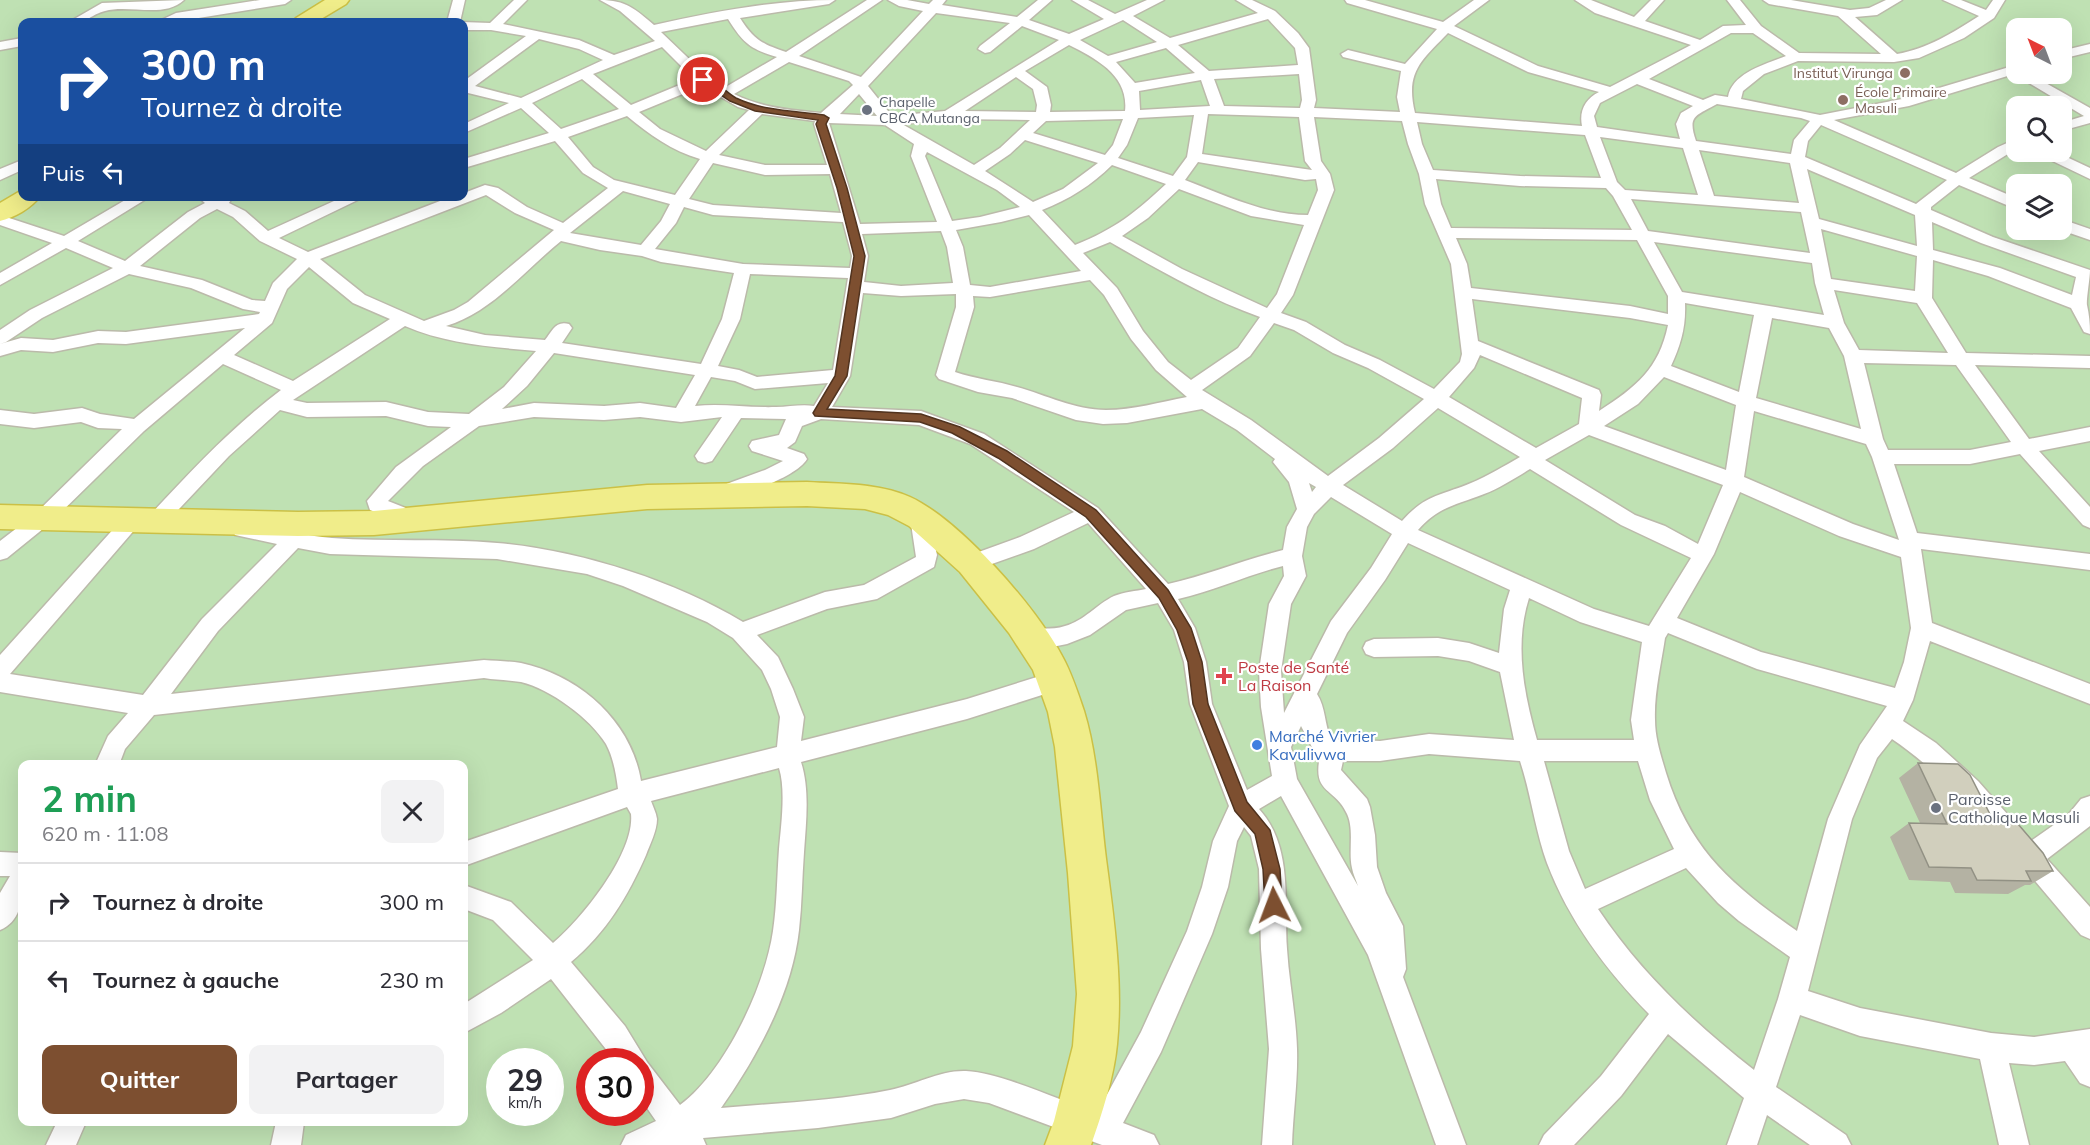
<!DOCTYPE html>
<html lang="fr">
<meta charset="utf-8">
<style>
:root{--surface:#fff;--page:#f2f2f3;--text:#2b2b33;--muted:#7c7c81;--line:#e1e1e2;--accent:#7d4f30}
body{margin:0;font-family:Mulish,sans-serif;background:var(--page);color:var(--text);height:100vh;display:flex;flex-direction:column;font-size:22px;white-space:nowrap}
*{box-sizing:border-box;margin:0}
p{font-size:20px;color:var(--muted)}
.icon{flex:none;width:33px;height:33px;fill:none;stroke:currentColor;stroke-width:2;stroke-linecap:round;stroke-linejoin:round}
.map{position:relative;flex:1;overflow:hidden}
.side{position:absolute;left:18px;top:760px;width:450px;height:366px;display:flex;flex-direction:column;background:var(--surface);border-radius:12px;box-shadow:0 6px 24px #0002}
.side>*{flex:none}
.banner{position:absolute;left:18px;top:18px;width:450px;height:183px;border-radius:12px;box-shadow:0 6px 24px #0002;background:#1a4fa0;color:#fff;overflow:hidden}
.needle{width:39px;rotate:318deg}
.controls{position:absolute;left:2006px;top:18px;display:grid;gap:12px}
.controls a{display:grid;place-items:center;width:66px;height:66px;border-radius:12px;background:var(--surface);box-shadow:0 6px 24px #0002;font-size:30px}
.speed{position:absolute;left:486px;top:1048px;display:flex;gap:12px;font-size:30px;font-weight:700;text-align:center}
.speed>*{display:grid;place-content:center;width:78px;height:78px;border-radius:50%;background:var(--surface);box-shadow:0 6px 24px #0002;line-height:1}
.speed small{font-size:15px;font-weight:400}
.speed .limit{border:9px solid #d22;background:#fff;color:#111}
.pin{position:absolute;display:grid;place-items:center;width:51px;height:51px;color:#fff;margin:-26px;border:3px solid #fff;border-radius:50%;box-shadow:0 2px 6px #0007}
.me{position:absolute;width:66px;margin:-33px;rotate:357deg;stroke-linejoin:round;filter:drop-shadow(0 0 4px #0008)}
.turn{display:flex;align-items:center;gap:21px;height:126px;padding:0 24px;font-size:27px}
.turn .icon{width:78px;height:78px;stroke-width:2.5}
.turn b{display:block;font-size:42px;line-height:51px}
.then{display:flex;align-items:center;height:57px;padding:0 24px;background:#0003;gap:12px;font-size:22px}
.round{display:grid;place-items:center;flex:none;width:63px;height:63px;border-radius:12px;background:var(--page)}
.head{display:flex;align-items:center;justify-content:space-between;height:102px;padding:0 24px}
h1{font-size:36px;font-weight:700;line-height:45px;color:#1e9e55}
.button{display:flex;gap:12px;margin-top:auto;padding:12px 24px}
.button a{flex:1;height:69px;border-radius:12px;background:var(--accent);color:#fff;font-size:24px;font-weight:700;line-height:69px;text-align:center}
.button a+a{background:var(--page);color:var(--text)}
ul{padding:0;list-style:none}
li{display:flex;align-items:center;gap:18px;height:78px;padding:0 24px;border-top:2px solid var(--line)}
li div{flex:1}
li b{display:block;font-size:22px}
li em{font-style:normal}
.map>svg:first-child{display:block}
.green{fill:#bfe1b3;fill-rule:evenodd}
.lines{fill:none;stroke-linecap:round;stroke-linejoin:round}
.minor-casing{stroke:#bbbaaa;stroke-width:3}
.trunk-casing{stroke:#cbc046;stroke-width:3}
.minor{fill:#fff;fill-rule:evenodd}
.trunk{fill:#f0ed8a;fill-rule:evenodd}
.wall{fill:#b4b2a3}
.building{fill:#d1cfbd;stroke:#929184;stroke-width:1.5}
.route{fill:#7d4f30;stroke:#51331f;stroke-width:1.5}
.education-dot{fill:#8d6e63;stroke:#fff;stroke-width:2}
.worship-dot{fill:#6b7280;stroke:#fff;stroke-width:2}
.health-dot{fill:#e0444e;stroke:#fff;stroke-width:2}
.shop-dot{fill:#3f7fe0;stroke:#fff;stroke-width:2}
.labels{text-anchor:middle;dominant-baseline:central;stroke-width:4.5;stroke-linejoin:round;paint-order:stroke}
.far-education-label{font-size:14px;fill:#785e54;stroke:#fff;text-anchor:end}
.far-worship-label{font-size:14px;fill:#5b616d;stroke:#fff;text-anchor:start}
.health-label{font-size:16px;fill:#be3a42;stroke:#fff;text-anchor:start}
.shop-label{font-size:16px;fill:#366cbe;stroke:#fff;text-anchor:start}
.worship-label{font-size:16px;fill:#5b616d;stroke:#fff;text-anchor:start}
</style>
<div class="map">
<svg width="2090" height="1145" viewBox="0 0 2090 1145">
<rect width="100%" height="100%" fill="#f1f1e6"/>
<path class="green" d="M0,0H2090V1145H0ZM22,22H464V196H22ZM2016,28H2061V74H2016ZM2016,106H2061V152H2016ZM2016,184H2061V230H2016ZM22,765H464V1122H22ZM500,1062H550V1113H500ZM590,1062H640V1113H590Z"/>
<g class="lines">
<g class="minor-casing">
<path id="minor" d="M184,0C164,19 129,4 105,11C89,15 88,24 69,22L102,3Z
M260,0H291L285,4L174,22H157L176,13Z
M453,0H465L460,22H447Z
M514,0H527L503,24L579,40L614,55L655,41L620,11L600,0C626,0 635,9 654,25C713,12 775,0 835,0L829,4L740,18C754,40 762,44 786,52L867,0H882L799,56L861,77L923,11L899,6L888,0H907L929,4L933,0H946L942,5L1017,17L1038,0H1052L1029,20L1069,34L1104,19L1072,0H1088L1115,14L1147,0H1164L1133,16L1170,38L1258,13L1236,0H1252L1275,11L1298,33L1309,48L1316,100L1314,108L1400,112L1397,97L1401,71L1343,57L1341,54L1348,50L1405,64L1437,29L1347,3L1345,0H1365L1443,22L1474,0H1489L1454,26L1538,66L1610,87L1691,45L1595,13L1575,0H1591L1634,17L1651,0H1664L1645,21L1700,40L1723,26L1746,25L1727,0H1740L1761,26L1799,53L1881,54L1838,16L1769,4L1763,0H1791L1850,10L1869,8L1886,0H1902L1877,15L1855,17L1897,54C1927,49 1954,32 1979,16L1943,0H1961L1986,10L1993,0H2005L1994,18L1964,38L1919,58L1894,62L1798,61L1764,74L1743,91L1741,99L1820,115L1902,99L2016,65V74H2030L2090,108V123L2061,131V123L2084,116L2014,74L1909,106L1834,120L1956,173L1998,147L2016,139V149L1969,178L2016,198V209L1959,185L1931,207V210L1993,237L2090,270C2090,278 2086,301 2087,305C2089,314 2090,323 2090,334L2084,332L2071,308L1988,276L1933,260L1932,298L1966,353L2090,356V368L1975,365L2029,439L2090,427V441L2039,451L2090,507V528L2083,525L2020,454L1970,464H1894L1917,533L2090,554V570L1921,549L1932,623L2090,684V704L1930,641L1913,700L1903,721L1936,743L1978,781L2031,841L2068,815L2081,799L2090,796V826L2047,859L2090,907V939L2081,935C2023,869 1964,788 1892,739L1877,758L1852,819L1808,991L1860,1008L1991,1033L2034,1037L2090,1029V1087L2080,1083L2065,1061L2034,1065L2009,1063L2029,1145H1999L1980,1059L1860,1036L1800,1015L1776,1087L1846,1135L1851,1145H1810L1767,1115L1757,1145H1727L1744,1098L1668,1034L1621,1096L1574,1145H1539L1544,1135L1601,1076L1649,1014C1606,970 1569,921 1547,863C1535,830 1531,794 1520,761L1429,754L1380,761H1343L1341,770L1367,799L1370,807L1375,835L1377,867L1386,893L1403,926L1406,969L1403,977L1466,1145H1436L1368,955L1281,796L1259,809C1293,846 1284,901 1287,949C1289,982 1296,1015 1297,1049C1298,1081 1293,1113 1292,1145H1262L1269,1049L1261,949L1259,869L1251,836L1244,827L1237,841L1228,887L1212,934L1161,1052L1123,1123L1154,1135L1159,1145H1102L989,1103L964,1099L935,1104L891,1118L818,1128L703,1138L706,1145H621L626,1135L656,1121L640,1098V1062H616L551,979L501,1013L464,1033V1004L533,960L493,920L464,909V885L511,902L553,943C582,919 635,853 631,814L627,807L464,866V842L618,789C616,773 613,757 606,744C590,718 550,689 521,682C509,680 496,680 484,678L154,715L125,749L119,765H95L108,736L128,713L0,692V655L126,515L133,512L140,515L143,520L10,674L143,695L202,619L277,544L235,535L232,529L235,523L242,521C271,527 302,536 332,538C387,542 442,538 497,543C578,550 673,580 743,622L825,592L864,585L916,557L910,517L913,512L920,509L927,512L937,555L934,567L877,599L827,609L757,635L778,657L793,689L804,717L801,741L967,699L1056,671L1064,674L1067,681L1064,688L967,719L801,762C810,790 806,823 804,852C802,878 802,904 799,930C792,993 757,1057 721,1108C777,1103 835,1101 890,1090C915,1085 940,1070 966,1071C1002,1073 1061,1101 1097,1113L1141,1032L1187,931L1202,887L1213,841L1229,806L1190,704L1184,662L1174,630L1158,603L1126,610L1090,635L1067,644L1052,647L1023,643L1020,637L1023,631C1037,626 1051,631 1065,626C1084,621 1097,604 1114,596C1124,592 1136,591 1146,589L1088,523L1034,549L972,571L965,569L962,563L965,557L1020,537L1074,512L970,444L919,425L821,419L802,426L795,442L787,448L804,454L807,459C796,478 739,496 717,502L710,500L707,495L710,490L765,470L783,461L752,451L749,446L752,441L779,435L786,419L741,418L712,461L705,463L698,461L695,456L722,417L681,422L640,417L604,420L534,417L479,426L423,466L388,501L421,514L424,519L421,524L414,527L370,510L367,501L396,467L451,427L428,426L386,416L307,417L280,410L229,456L163,526L156,529L149,526L146,521L149,516C191,471 232,427 281,390L223,364L144,431L49,524L7,558L0,560V541L35,514L122,429L98,428L81,422L34,428L0,424V410L34,414L82,408L100,414L134,419L245,328L126,344L98,343L53,352L21,350L0,356V344L21,338L53,340L98,331L126,332L259,314L260,312L243,309L191,288L129,274L42,318L6,342L0,344V330L30,310L113,268L66,248L0,285V273L52,243L0,225V215L64,236L132,196H151L78,241L125,261L188,212L205,203L197,196H233L229,203L245,211L268,231L345,196H366L279,238L308,252L453,196H464V193L485,185L498,188L527,207L563,223L608,188L583,173L555,141L464,168V159L549,133L521,108L464,133V124L509,103L464,92V81L526,36L491,30H464L462,22L490,23ZM936,13L1010,23L980,46L978,49L985,53L990,52L1022,26L1059,40L945,111L892,116L868,86ZM728,19C743,43 750,49 777,57L724,88L708,77L661,32ZM1268,19L1295,48L1298,65L1209,71L1178,45ZM1123,20L1157,42L1108,56L1080,40ZM1448,33L1528,72L1599,92C1585,99 1579,111 1582,126L1415,113C1405,72 1421,61 1448,33ZM1731,33H1753L1786,56C1766,64 1732,73 1728,97L1715,95L1703,100L1649,79ZM539,39L579,49L603,60L521,98L475,86ZM1069,45C1097,59 1129,76 1125,111L1050,112L1051,105L1047,87L1025,71ZM662,47L694,79L631,105L593,74ZM1166,48L1195,73L1135,83L1116,62ZM789,62L849,81L853,85L821,113C791,110 762,108 734,94ZM1299,74L1302,100L1300,108L1224,106L1214,79ZM1016,77L1033,89L1037,105L1036,112L965,111ZM582,79L619,109L561,129L532,103ZM1201,80L1210,106L1140,110L1139,91ZM1637,84L1693,106L1681,113L1676,124L1680,139L1597,127L1594,116L1600,103ZM702,86L738,107L749,110L706,151L660,129L639,112ZM859,94L877,116L839,114H840ZM1717,104L1801,118L1810,121L1794,140L1791,154L1696,141C1687,115 1696,116 1717,104ZM762,114L815,121L814,124L827,165H765L719,155ZM1208,114L1299,117L1305,161L1312,170L1202,154ZM1194,115L1187,157L1173,176L1118,158L1127,145L1138,118ZM627,116C649,134 672,151 700,159L675,195L614,180L593,167L568,137ZM1314,117L1402,121L1408,144L1419,174L1425,204L1451,264L1462,354L1460,362L1434,389L1380,360L1345,345L1306,322L1281,313L1293,295L1334,190L1330,174L1321,161ZM949,119L1030,120L1000,148L974,165L902,124ZM1123,119L1113,145L1105,155L1033,133L1046,121ZM1417,122L1585,135L1601,178L1520,176L1433,170L1422,144ZM829,123L885,125L914,144L911,156L937,222L860,224ZM1821,125L1947,180L1916,204L1805,157L1808,141ZM1600,137L1683,148L1698,195L1625,190L1617,182ZM1025,140L1098,163L1063,189L1033,202L985,171L1010,154ZM1699,150L1790,163L1799,203L1714,196ZM927,152L997,190L1020,207L980,217L952,221L925,156ZM1198,162L1305,180L1316,179L1318,190L1308,215C1265,215 1225,195 1185,180ZM713,163L765,175L830,174L841,213L713,205L689,199ZM1112,165L1166,184C1135,213 1115,229 1075,245L1042,210C1068,200 1092,185 1112,165ZM1807,169L1915,215L1917,246L1819,219ZM1436,179L1520,186L1606,188L1613,196L1632,230L1451,228L1441,204ZM1179,189L1251,216L1304,225L1277,294L1267,308L1182,269L1122,236L1148,218ZM623,191L670,204L661,221L641,245L570,233ZM486,195L515,213L554,230L468,302L454,310L424,321L365,295L320,259ZM1631,199L1801,212L1810,253L1648,231ZM684,207L713,215L843,222L852,256L850,268L743,264L655,249L676,223ZM217,209L233,217L260,241L297,259L273,283L265,301L252,300L202,280L140,266L200,218ZM1029,215L1081,271L990,287L970,285L963,247L956,230L1001,222ZM1932,222L1981,243L2076,277L2072,295L2000,268L1933,250ZM1821,229L1917,256L1915,291L1831,279ZM941,231L947,247L953,283L901,286L864,282L868,256L862,234ZM1456,238L1637,240L1668,296V314L1630,306L1471,288L1467,264ZM561,241L600,250L642,256L661,262L734,273L722,319L701,364L562,343L572,328L569,324C556,320 552,331 545,340L485,335L446,326C491,313 525,270 561,241ZM1110,242C1159,270 1207,298 1260,317L1238,348L1191,380L1168,362L1143,331L1117,288L1083,253ZM1654,242L1812,263L1815,283L1824,315L1682,292ZM309,267L353,303L390,319L293,381L234,355L272,323L287,289ZM750,274L848,278L833,370L757,377L739,370L718,366L740,319ZM1090,280L1104,295L1131,339L1156,370L1187,397C1160,402 1133,410 1106,410C1075,410 1046,395 1017,387C997,381 976,379 955,372L974,307L973,296L990,297ZM1834,290L1917,303L1948,353L1859,350L1844,323ZM863,293L901,296L956,294V307L936,375L939,379L978,392L1012,398L1076,420L1103,424L1127,423L1202,409L1237,430L1275,459L1273,462L1289,482L1297,509L1287,527L1283,550C1243,560 1207,575 1168,584L1098,508L984,434L921,411L832,407L850,376ZM1472,299L1630,318L1668,325C1659,369 1636,387 1599,411L1601,395L1599,390L1478,341ZM1685,303L1754,315L1739,392L1671,366C1681,344 1686,327 1685,303ZM1772,318L1829,328L1844,356L1861,429L1756,398ZM1274,323L1294,330L1333,353L1368,368L1424,399L1379,438L1328,476L1251,420L1202,390L1250,356ZM405,326C446,344 493,347 536,351L504,387L469,414L428,412L386,402L307,403L293,400ZM554,353L695,375L676,408L640,403L604,406L534,403L502,409L527,386ZM1480,355L1582,398L1579,424L1536,448L1449,397L1474,368ZM1864,363L1956,365L2011,442L1970,450H1888L1883,439ZM711,377L735,381L755,389L828,383L814,406C801,404 789,407 776,407C748,408 723,403 695,406ZM1664,377L1736,405L1726,470L1604,426L1638,404ZM1438,408L1520,457C1504,466 1488,476 1471,483C1440,496 1426,494 1402,521L1343,485L1393,448ZM1754,411L1866,444L1872,457L1899,540L1853,524L1744,477ZM1589,435L1723,485L1698,544L1665,526L1635,515L1545,460ZM1530,469L1621,525L1691,558L1649,626L1594,609L1418,530C1439,506 1457,505 1484,494C1500,488 1515,478 1530,469ZM1309,483L1316,487L1312,492ZM1740,492L1839,536L1901,557L1911,628L1904,662L1895,688L1761,652L1677,618L1714,554ZM1331,497L1392,534L1371,568L1331,621L1284,713L1281,671L1291,604L1306,576L1302,556L1307,527L1314,514ZM1408,543L1510,590L1504,609L1499,653L1469,643L1438,638L1374,639L1366,642L1363,648L1366,654L1374,657L1438,656L1469,661L1500,672L1514,740L1429,734L1380,741L1331,739C1324,723 1326,708 1317,694L1347,633L1385,580ZM298,548L330,554L497,559L587,574L623,586L707,622L733,638L762,670L771,689L780,717L777,747L641,781C631,721 580,676 521,663C509,661 496,661 484,660L171,694L218,631ZM1283,566L1284,576L1269,604L1259,671L1261,707L1272,776L1247,790L1212,704L1206,662L1195,628L1178,599C1214,591 1247,575 1283,566ZM1529,598L1580,622L1642,642L1631,720L1634,740H1537C1524,694 1514,645 1529,598ZM1668,633L1757,669L1887,706L1860,745L1828,819L1797,931C1733,886 1690,851 1666,773C1661,756 1655,738 1655,720C1654,693 1661,665 1665,638ZM1301,726L1315,753L1320,756C1312,794 1334,787 1346,812C1355,828 1348,851 1352,868C1353,874 1356,880 1358,886L1297,779L1291,747ZM1544,761H1638L1650,800L1674,849L1585,889L1569,851ZM779,768C786,790 781,826 779,849C777,876 777,905 773,931C765,986 725,1072 680,1105L647,1062L625,1026L571,962C606,933 628,896 646,855C650,844 657,831 657,819C656,812 653,807 651,801ZM1686,868L1718,903L1739,921L1790,957L1778,999L1754,1070C1694,1023 1640,972 1598,909Z
M22,38V46L0,50V42Z
M2090,44V52L2061,59V51Z
M2038,152H2056L2090,168V179L2040,155Z
M22,160V170L0,180V169Z
M2061,219L2090,229V240L2061,230Z
M0,852L22,853C22,879 29,918 0,930V893L10,876H0Z
M57,1122H86L76,1145H46Z
M276,1122H304L301,1145H271Z"/>
</g>
<g class="trunk-casing">
<path id="trunk" d="M325,0H349L346,4L316,22H293L296,18Z
M22,190V196H40C32,208 13,218 0,221V203Z
M807,482C841,484 878,483 910,497C960,520 1036,607 1062,656C1071,672 1078,693 1084,711C1098,757 1100,810 1106,859C1114,919 1123,983 1117,1044C1114,1077 1102,1114 1091,1145H1045L1054,1121L1073,1046L1077,994L1068,873L1055,747L1048,712L1033,670L1009,633L960,572L909,526L888,515L865,509L807,506L647,509L374,535L298,536L0,529V505L298,512L374,511L647,485Z"/>
</g>
<use href="#minor" class="minor"/>
<use href="#trunk" class="trunk"/>
</g>
<path class="wall" d="M1918,763L1995,824L2053,871L2030,885H2025L2008,894L1955,893L1950,882L1909,880L1890,837L1909,823H1920L1899,778Z"/>
<path class="building" d="M1918,763L1958,764L1970,775L1995,824H2018L2043,853L2053,871H2026L2031,881L1977,880L1971,868L1929,867L1909,823L1947,824Z"/>
<path class="route" d="M700,78C713,76 725,92 736,98C763,111 795,111 824,115L829,118L826,124L847,188L865,256L847,376L827,409L921,414L960,427L1007,451L1096,510L1168,590L1191,628L1202,662L1208,704L1247,802L1270,830L1280,869L1282,905L1280,911L1274,913L1268,911L1265,905L1263,869L1255,834L1235,811L1193,704L1188,662L1177,630L1159,598L1086,517L998,458L952,433L920,422L815,416L813,413L835,376L854,256L837,188L816,124L818,120L755,111L730,101L700,81Z"/>
<g class="education-dot">
<circle cx="1905" cy="73" r="6"/>
<circle cx="1843" cy="100" r="6"/>
</g>
<g class="worship-dot">
<circle cx="867" cy="110" r="6"/>
<circle cx="1936" cy="808" r="6"/>
</g>
<path class="health-dot" d="M1221 667h6v6h6v6h-6v6h-6v-6h-6v-6h6z"/>
<circle class="shop-dot" cx="1257" cy="745" r="6"/>
<g class="labels">
<g class="far-education-label">
<text x="1893" y="73">Institut Virunga</text>
<text x="1855" y="92" text-anchor="start">École Primaire<tspan x="1855" dy="16">Masuli</tspan></text>
</g>
<g class="far-worship-label">
<text x="879" y="102">Chapelle<tspan x="879" dy="16">CBCA Mutanga</tspan></text>
</g>
<g class="health-label">
<text x="1238" y="667">Poste de Santé<tspan x="1238" dy="18">La Raison</tspan></text>
</g>
<g class="shop-label">
<text x="1269" y="736">Marché Vivrier<tspan x="1269" dy="18">Kavulivwa</tspan></text>
</g>
<g class="worship-label">
<text x="1948" y="799">Paroisse<tspan x="1948" dy="18">Catholique Masuli</tspan></text>
</g>
</g>
</svg>
<div class="controls">
<a><svg class="needle" viewBox="-14 -14 28 28"><path d="M0-13l5 13h-10z" fill="#e53935"/><path d="M0 13l5-13h-10z" fill="#7c7c81"/></svg></a>
<a><svg class="icon" aria-label="search" viewBox="0 0 24 24"><circle cx="10" cy="10" r="6"/><path d="M15 15l6 6"/></svg></a>
<a><svg class="icon" aria-label="layers" viewBox="0 0 24 24"><path d="M12 4l9 5-9 5-9-5zM3 14l9 5 9-5"/></svg></a>
</div>
<div class="speed"><div>29<small>km/h</small></div><div class="limit">30</div></div>
<div class="pin" style="left:703px;top:80px;background:#d93025"><svg class="icon" aria-label="arrive" viewBox="0 0 24 24"><path d="M6 21V4h12l-3 4 3 4H6"/></svg></div>
<svg class="me" style="left:1274px;top:905px" viewBox="-20 -20 40 40"><path d="M0-17L14 15 0 8-14 15z" fill="#7d4f30" stroke="#fff" stroke-width="4"/></svg>
<div class="banner">
<div class="turn"><svg class="icon" aria-label="right" viewBox="0 0 24 24"><path d="M7 20v-9h11M14 6l5 5-5 5"/></svg><div><b>300 m</b>Tournez à droite</div></div>
<div class="then">Puis<svg class="icon" aria-label="left" viewBox="0 0 24 24"><path d="M17 20v-9H6M10 6l-5 5 5 5"/></svg></div>
</div>
<section class="side">
<div class="head"><div><h1>2 min</h1><p>620 m · 11:08</p></div><a class="round"><svg class="icon" aria-label="close" viewBox="0 0 24 24"><path d="M6 6l12 12M18 6L6 18"/></svg></a></div>
<ul>
<li><svg class="icon" aria-label="right" viewBox="0 0 24 24"><path d="M7 20v-9h11M14 6l5 5-5 5"/></svg><div><b>Tournez à droite</b></div><em>300 m</em></li>
<li><svg class="icon" aria-label="left" viewBox="0 0 24 24"><path d="M17 20v-9H6M10 6l-5 5 5 5"/></svg><div><b>Tournez à gauche</b></div><em>230 m</em></li>
</ul>
<div class="button"><a>Quitter</a><a>Partager</a></div>
</section>
</div>
